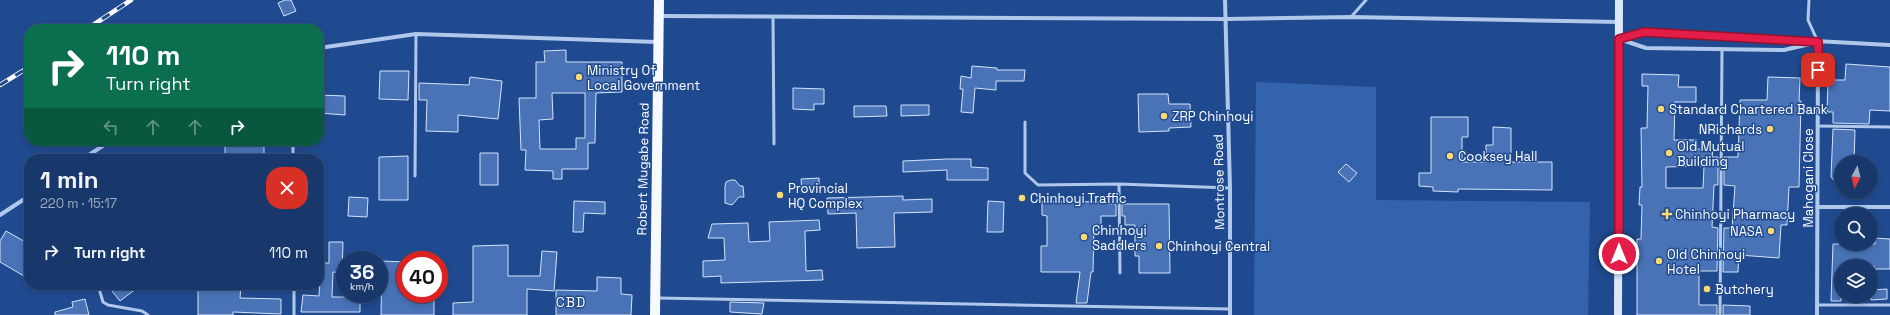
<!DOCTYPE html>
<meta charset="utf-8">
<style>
:root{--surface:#18386b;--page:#254373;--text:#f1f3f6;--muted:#9facc1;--line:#36527e}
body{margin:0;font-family:"Space Grotesk",sans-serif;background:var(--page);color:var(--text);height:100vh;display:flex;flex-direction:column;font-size:15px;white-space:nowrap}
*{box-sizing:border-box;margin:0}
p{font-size:13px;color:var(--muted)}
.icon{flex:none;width:22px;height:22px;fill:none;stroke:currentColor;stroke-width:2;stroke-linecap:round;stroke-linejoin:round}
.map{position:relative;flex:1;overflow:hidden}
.side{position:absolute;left:24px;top:154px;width:300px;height:136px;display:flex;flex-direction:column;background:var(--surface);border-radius:16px;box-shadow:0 2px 6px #0003,0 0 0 1px var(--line)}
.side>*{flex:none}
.top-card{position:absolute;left:24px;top:24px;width:300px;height:122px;border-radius:16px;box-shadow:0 2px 6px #0003,0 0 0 1px var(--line);background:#0b6e4f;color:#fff;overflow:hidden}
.needle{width:26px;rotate:187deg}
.fabs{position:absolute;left:1834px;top:155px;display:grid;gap:8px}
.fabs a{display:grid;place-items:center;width:44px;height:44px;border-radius:50%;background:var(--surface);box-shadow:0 2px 6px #0003,0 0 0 1px var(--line);font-size:20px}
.speed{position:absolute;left:336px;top:251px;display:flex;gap:8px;font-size:20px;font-weight:700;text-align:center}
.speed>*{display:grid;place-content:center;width:52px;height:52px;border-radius:50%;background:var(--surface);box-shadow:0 2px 6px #0003,0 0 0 1px var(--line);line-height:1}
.speed small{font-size:10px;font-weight:400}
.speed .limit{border:6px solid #d22;background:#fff;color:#111}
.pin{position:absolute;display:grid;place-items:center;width:34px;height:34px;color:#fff;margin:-17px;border-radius:8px;box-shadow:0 2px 6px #0006}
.me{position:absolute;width:44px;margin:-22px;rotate:0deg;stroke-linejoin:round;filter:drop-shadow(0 0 3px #0008)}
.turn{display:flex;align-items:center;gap:14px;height:84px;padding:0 16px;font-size:18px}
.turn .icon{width:52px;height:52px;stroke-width:2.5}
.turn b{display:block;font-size:28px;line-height:34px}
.lanes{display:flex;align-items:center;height:38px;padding:0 16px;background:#0003;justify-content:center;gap:20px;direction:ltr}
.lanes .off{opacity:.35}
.round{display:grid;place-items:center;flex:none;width:42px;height:42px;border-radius:16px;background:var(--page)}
.summary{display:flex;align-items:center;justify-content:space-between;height:68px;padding:0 16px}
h1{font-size:24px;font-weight:700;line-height:30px}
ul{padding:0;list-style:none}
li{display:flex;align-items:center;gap:12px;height:60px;padding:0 16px}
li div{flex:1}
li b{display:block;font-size:15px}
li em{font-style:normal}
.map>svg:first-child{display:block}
.green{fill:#3463ad}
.building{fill:#4973b6;stroke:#d5e3f9;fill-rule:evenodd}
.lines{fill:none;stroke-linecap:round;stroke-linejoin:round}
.lane{stroke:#b0c8ec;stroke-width:3}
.street{stroke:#b0c8ec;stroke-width:4}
.secondary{stroke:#dce7f9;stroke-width:8}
.primary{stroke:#f6f9ff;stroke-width:10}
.rail-casing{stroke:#fff;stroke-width:4.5}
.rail{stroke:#204a8f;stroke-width:3;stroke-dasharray:9;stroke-linecap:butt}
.route-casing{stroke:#92132f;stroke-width:10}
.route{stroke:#e11d48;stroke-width:7}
.poi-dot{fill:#fada71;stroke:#204a8f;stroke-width:1.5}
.labels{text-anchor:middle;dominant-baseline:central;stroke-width:3;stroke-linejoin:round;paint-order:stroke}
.poi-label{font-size:13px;fill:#fff;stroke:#204a8f;text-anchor:start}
.street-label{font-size:13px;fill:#fff;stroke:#204a8f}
.neighbourhood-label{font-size:14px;letter-spacing:1px;fill:#fff;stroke:#204a8f}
</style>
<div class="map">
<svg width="1890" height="315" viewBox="0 0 1890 315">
<rect width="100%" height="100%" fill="#204a8f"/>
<path class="green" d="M1256,82L1376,87V200L1590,202L1588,315H1254Z"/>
<path class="building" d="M285,0H291L296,11L284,16L278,3Z
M566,50V62H622V92L596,93L595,143H588V169H562V179H553V171L525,170L526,150H521L519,98H536V62H545L544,51ZM552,93H585V138H576V149H540L539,120L553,119Z
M1846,64L1890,67V111L1870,110L1869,124L1833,123V112H1827L1828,80H1845Z
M972,66L997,68V70H1025L1024,81H996V90L975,88L973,113L961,112L963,89H960L961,76L971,78Z
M380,71H409L408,100L379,99Z
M1642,74L1679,75L1678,87H1696V102H1675L1674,140H1697V149L1713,150L1712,157H1718V185H1714L1712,227L1718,228L1717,271H1699V305H1717V315H1637V239H1641L1642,205H1639L1640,187H1642L1641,128H1647L1648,86H1642ZM1704,166L1703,188H1666V167Z
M470,77L502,81L498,119L458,115V132L426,131L427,100H419V83L469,85Z
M1768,77L1800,78L1799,101H1801L1799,187H1789L1787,225H1781L1779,258L1739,255L1738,272H1723L1724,228H1732L1735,186L1724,185V157H1738L1740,100H1767Z
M793,88L824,89V104H814V110L793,109Z
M1138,94H1168L1169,104H1190L1191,127L1169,128V131L1139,132Z
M319,95L345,96V115L319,113Z
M901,105H929V115L901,116Z
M854,106H886L887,116L854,117Z
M1431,117H1468V137H1462V162H1486V145H1493V127L1511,128V162H1552V190L1458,189V192L1433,191V187L1419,186V173H1431Z
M1833,129L1855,130L1854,162H1841V188L1831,177Z
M225,145L264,146V159H225Z
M480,153H498V185H480Z
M408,156V200H379V157Z
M947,159H971V167L988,168V180H947V170L903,172V161Z
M1346,164L1357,173L1349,182L1338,172Z
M819,178V191L802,192L801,179Z
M731,180H735L740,186H743L744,197H739L732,205L725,203V187L726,182Z
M903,196V200L932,199V212L894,213L895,247L857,248L856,213L828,214L827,198Z
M349,197L368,198L367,217L348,216Z
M574,201L605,202V214L584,213L583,232H573Z
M988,201L1004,202L1003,232H987Z
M1042,201L1107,202V204H1116V216H1101V230H1094L1093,272H1091L1087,303H1076L1080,272H1041V246H1047V216L1042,215Z
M1122,204H1169L1170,273H1139V256H1135V225H1125V216H1122Z
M819,220L820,230L805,231L806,271L822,270L823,280L721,283V276L703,277V261L725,260L724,238H708L712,224L748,223L749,242L770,241L769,222Z
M6,231L29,244V279L0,262V241Z
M1875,238L1890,239V269H1874V266H1841V301H1831L1833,244H1875Z
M329,242H343L342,273L333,272L332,297H360V312H301L303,295L319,296L321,263H329Z
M508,245V276H540L542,251L557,252L554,291L527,289V315H453V303L473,302V246Z
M382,261L405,262V294H434V315H381Z
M597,277L621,278V294L632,295L631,315H556V290L597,291Z
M107,285H141L120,301Z
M198,285H241L240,298L281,299V314L233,312V315H198Z
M1887,289V299L1871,300V290Z
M85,299L89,315H55V312L73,307L72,302Z
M730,302L764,303L762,314L730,312Z
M1723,305L1750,306V315H1723Z"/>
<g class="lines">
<path class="lane" d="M1809,0L1808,20L1818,42
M773,17L774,144
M1351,17L1366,0
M1025,122V173L1038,185L1119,184L1230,188
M1818,126L1890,127
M293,141V159
M415,176L416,34
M1119,184L1120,273
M98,285L103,302L108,305L142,311L148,315
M294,285V315
M658,298L1230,309
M1817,305H1890
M1720,315L1722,49"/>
<path class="street" d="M1225,0L1230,188V315
M659,16L1225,19L1351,17L1620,22
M1619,39L1644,32L1890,45
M1619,39L1646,48L1784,50L1814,43
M319,48L416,34L657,42
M83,159L110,141
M1817,207H1890
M0,215L29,196
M1817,315L1818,42"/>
<path class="secondary" d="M1618,315L1619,0"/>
<path class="primary" d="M655,315L659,0"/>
<g class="rail-casing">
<path id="rail" d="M87,29L131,0
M0,85L29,67"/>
</g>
<use href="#rail" class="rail"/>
</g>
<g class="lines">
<g class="route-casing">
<path id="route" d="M1619,254V39L1644,32L1818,42V70"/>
</g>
<use href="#route" class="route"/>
</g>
<g class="poi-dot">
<circle cx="579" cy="77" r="4"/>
<circle cx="1661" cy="109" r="4"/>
<circle cx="1164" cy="116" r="4"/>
<circle cx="1770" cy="129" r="4"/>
<circle cx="1669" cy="153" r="4"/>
<circle cx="1450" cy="156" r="4"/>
<circle cx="780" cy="195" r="4"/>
<circle cx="1022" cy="198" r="4"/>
<path d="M1665 208h4v4h4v4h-4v4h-4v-4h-4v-4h4z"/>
<circle cx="1771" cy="231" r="4"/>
<circle cx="1084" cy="237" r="4"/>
<circle cx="1159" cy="246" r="4"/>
<circle cx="1659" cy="261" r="4"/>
<circle cx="1707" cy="289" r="4"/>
</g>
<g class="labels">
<g class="poi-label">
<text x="587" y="70">Ministry Of<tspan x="587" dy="15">Local Government</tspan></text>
<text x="1669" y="109">Standard Chartered Bank</text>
<text x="1172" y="116">ZRP Chinhoyi</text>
<text x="1762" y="129" text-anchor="end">NRichards</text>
<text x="1677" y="146">Old Mutual<tspan x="1677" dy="15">Building</tspan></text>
<text x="1458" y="156">Cooksey Hall</text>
<text x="788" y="188">Provincial<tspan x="788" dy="15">HQ Complex</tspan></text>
<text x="1030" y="198">Chinhoyi Traffic</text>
<text x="1675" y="214">Chinhoyi Pharmacy</text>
<text x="1092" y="230">Chinhoyi<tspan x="1092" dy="15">Saddlers</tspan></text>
<text x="1763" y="231" text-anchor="end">NASA</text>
<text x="1167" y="246">Chinhoyi Central</text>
<text x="1667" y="254">Old Chinhoyi<tspan x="1667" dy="15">Hotel</tspan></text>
<text x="1715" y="289">Butchery</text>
</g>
<g class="street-label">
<text transform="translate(643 169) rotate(-89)">Robert Mugabe Road</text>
<text transform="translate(1808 178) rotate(-90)">Mahogani Close</text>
<text transform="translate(1219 182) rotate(-91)">Montrose Road</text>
</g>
<g class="neighbourhood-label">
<text x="571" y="302">CBD</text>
</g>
</g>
</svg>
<div class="fabs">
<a><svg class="needle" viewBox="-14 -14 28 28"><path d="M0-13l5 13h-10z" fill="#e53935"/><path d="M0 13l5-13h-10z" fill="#9facc1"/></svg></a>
<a><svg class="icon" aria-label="search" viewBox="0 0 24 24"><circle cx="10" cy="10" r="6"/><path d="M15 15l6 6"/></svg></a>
<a><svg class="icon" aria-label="layers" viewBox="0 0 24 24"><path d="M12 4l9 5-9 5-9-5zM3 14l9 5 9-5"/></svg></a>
</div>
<div class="speed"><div>36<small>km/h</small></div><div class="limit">40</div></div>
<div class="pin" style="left:1818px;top:70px;background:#d93025"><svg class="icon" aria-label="arrive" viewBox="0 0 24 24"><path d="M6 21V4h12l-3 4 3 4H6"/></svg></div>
<svg class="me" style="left:1619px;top:254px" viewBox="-20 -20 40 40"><circle r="17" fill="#e11d48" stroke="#fff" stroke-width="3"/><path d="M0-11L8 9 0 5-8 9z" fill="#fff"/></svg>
<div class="top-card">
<div class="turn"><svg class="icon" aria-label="right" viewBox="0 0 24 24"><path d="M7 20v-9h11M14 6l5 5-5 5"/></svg><div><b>110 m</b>Turn right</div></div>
<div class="lanes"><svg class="icon off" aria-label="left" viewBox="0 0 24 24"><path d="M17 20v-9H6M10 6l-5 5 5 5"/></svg><svg class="icon off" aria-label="ahead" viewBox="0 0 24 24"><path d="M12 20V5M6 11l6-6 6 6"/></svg><svg class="icon off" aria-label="ahead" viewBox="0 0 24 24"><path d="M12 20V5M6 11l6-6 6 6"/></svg><svg class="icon" aria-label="right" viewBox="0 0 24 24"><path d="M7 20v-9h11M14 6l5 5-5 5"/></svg></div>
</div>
<section class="side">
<div class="summary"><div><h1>1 min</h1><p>220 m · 15:17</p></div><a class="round" style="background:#d93025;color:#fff"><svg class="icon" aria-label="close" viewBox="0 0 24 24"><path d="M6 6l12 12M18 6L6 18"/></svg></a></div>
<ul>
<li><svg class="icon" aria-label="right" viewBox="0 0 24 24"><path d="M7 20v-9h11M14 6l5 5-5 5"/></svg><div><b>Turn right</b></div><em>110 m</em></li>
</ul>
</section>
</div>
